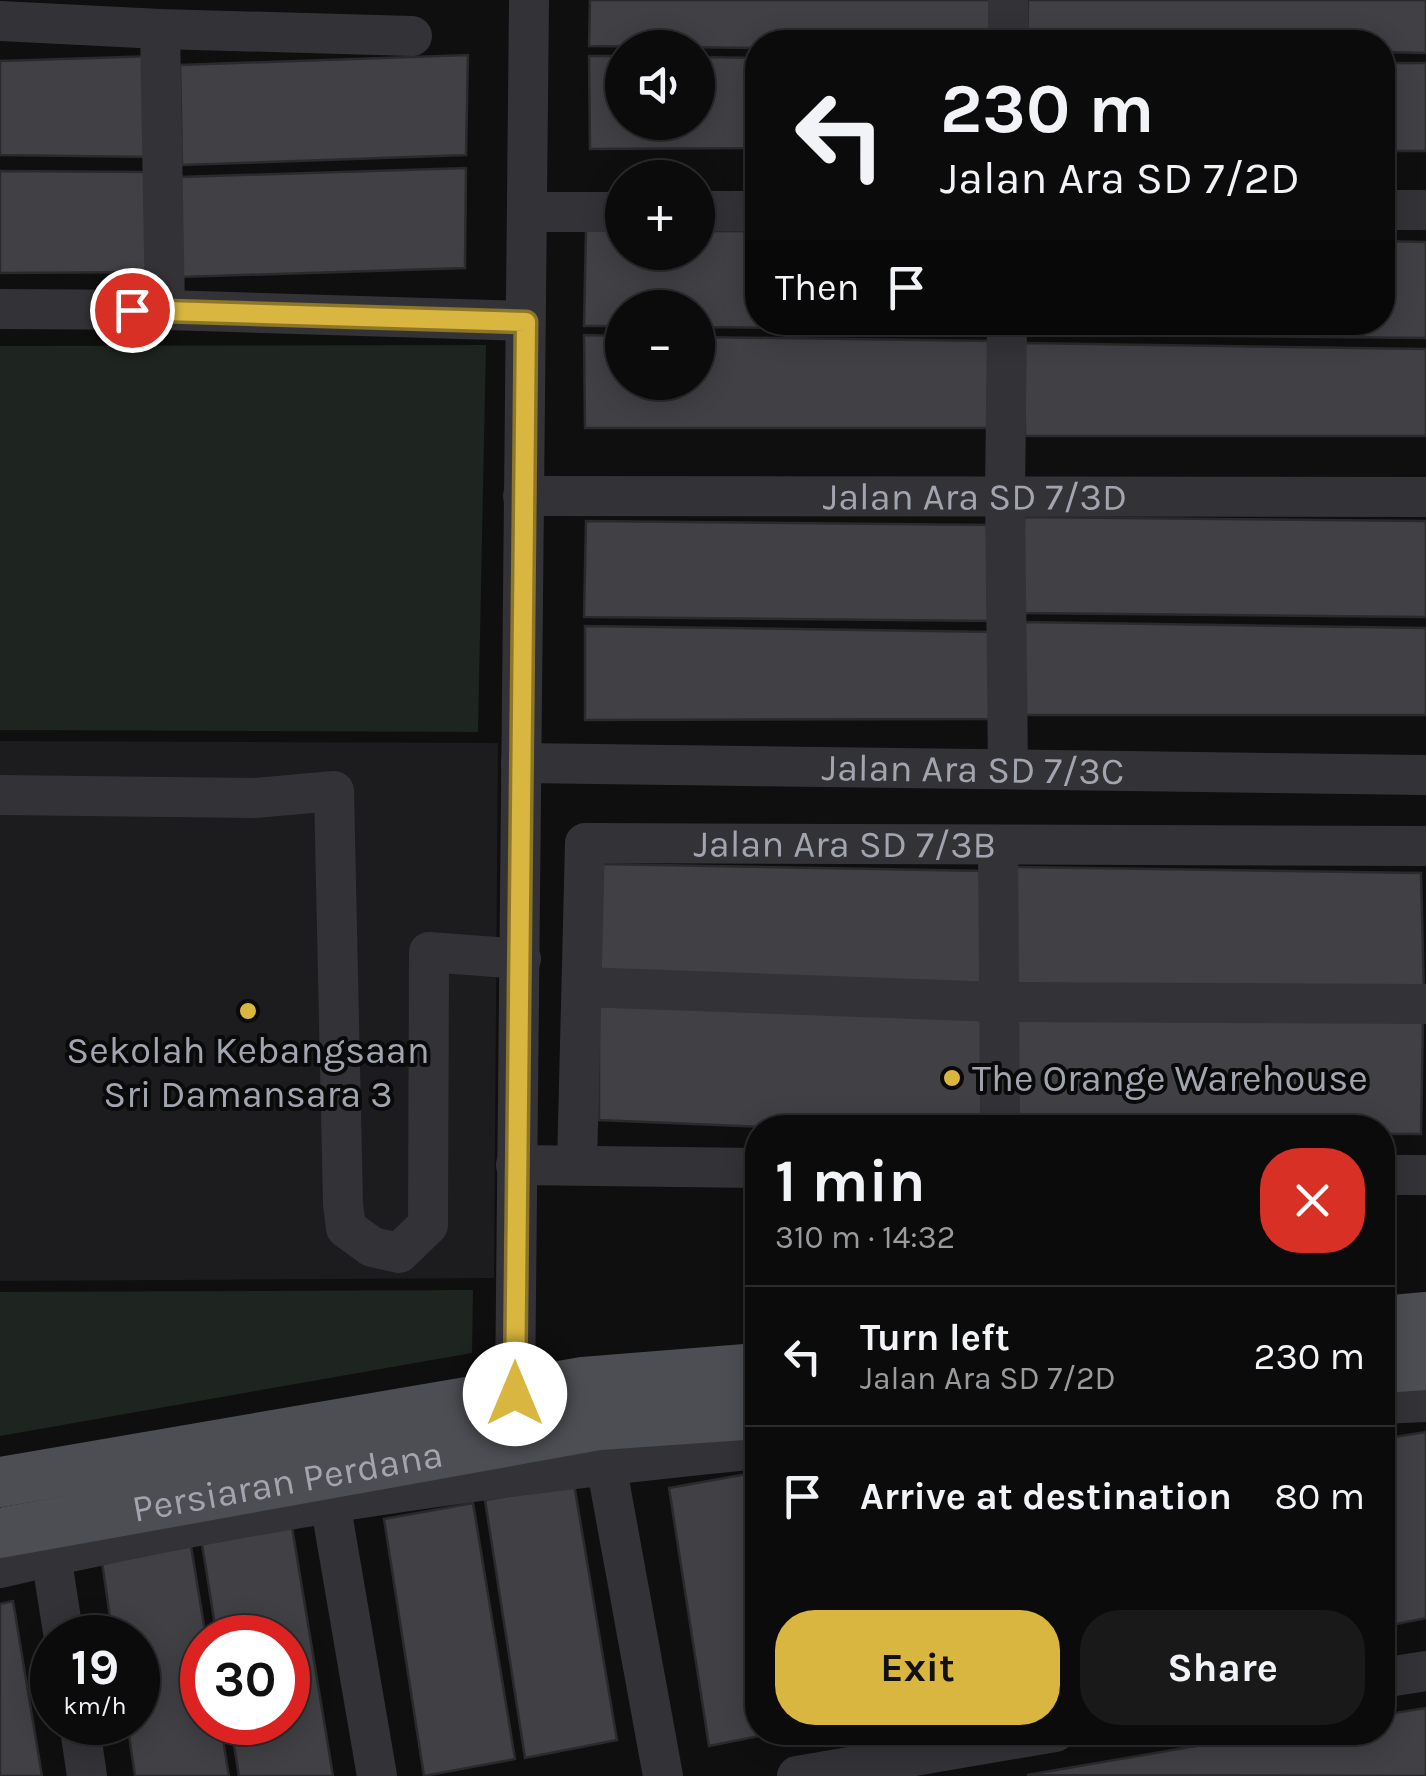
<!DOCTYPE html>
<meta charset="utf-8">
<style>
:root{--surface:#0b0b0c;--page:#19191a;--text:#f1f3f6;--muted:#9a9b9d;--line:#2b2b2d;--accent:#d9b63f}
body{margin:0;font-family:Karla,sans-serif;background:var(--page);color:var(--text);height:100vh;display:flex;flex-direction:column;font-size:38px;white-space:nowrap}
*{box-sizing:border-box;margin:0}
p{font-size:32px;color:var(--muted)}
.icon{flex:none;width:55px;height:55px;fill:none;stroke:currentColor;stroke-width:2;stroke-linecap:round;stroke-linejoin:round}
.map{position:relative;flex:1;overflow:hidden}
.sheet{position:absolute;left:745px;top:1115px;width:650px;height:630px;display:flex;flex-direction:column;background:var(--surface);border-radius:40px;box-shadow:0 5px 25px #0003,0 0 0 2px var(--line)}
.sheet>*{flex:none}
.top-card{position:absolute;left:745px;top:30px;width:650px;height:305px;border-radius:40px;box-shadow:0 5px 25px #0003,0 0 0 2px var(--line);background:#0b0b0c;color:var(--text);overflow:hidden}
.tools{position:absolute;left:605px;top:30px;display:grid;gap:20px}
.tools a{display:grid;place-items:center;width:110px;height:110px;border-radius:50%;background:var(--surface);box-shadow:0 5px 25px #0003,0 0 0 2px var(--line);font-size:50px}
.speed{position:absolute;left:30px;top:1615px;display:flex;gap:20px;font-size:50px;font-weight:700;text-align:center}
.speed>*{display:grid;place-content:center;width:130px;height:130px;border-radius:50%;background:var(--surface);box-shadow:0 5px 25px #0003,0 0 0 2px var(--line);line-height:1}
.speed small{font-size:25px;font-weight:400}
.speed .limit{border:15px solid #d22;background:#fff;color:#111}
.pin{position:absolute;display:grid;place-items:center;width:85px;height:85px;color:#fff;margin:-42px;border:5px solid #fff;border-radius:50%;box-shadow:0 2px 10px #0007}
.me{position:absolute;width:110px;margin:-55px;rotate:0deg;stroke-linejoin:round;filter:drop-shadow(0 0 8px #0008)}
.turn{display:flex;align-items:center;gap:35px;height:210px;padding:0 30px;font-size:45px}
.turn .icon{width:130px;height:130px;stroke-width:2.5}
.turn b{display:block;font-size:70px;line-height:85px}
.then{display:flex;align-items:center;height:95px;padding:0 30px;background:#0003;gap:20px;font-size:38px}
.round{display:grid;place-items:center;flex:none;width:105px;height:105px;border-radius:40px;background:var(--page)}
.overview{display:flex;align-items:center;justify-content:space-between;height:170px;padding:0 30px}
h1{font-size:60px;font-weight:700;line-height:75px}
.cta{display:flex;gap:20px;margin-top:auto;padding:20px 30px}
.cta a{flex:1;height:115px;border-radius:40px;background:var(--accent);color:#111;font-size:40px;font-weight:700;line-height:115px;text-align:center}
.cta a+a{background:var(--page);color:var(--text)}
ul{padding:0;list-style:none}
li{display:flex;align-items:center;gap:30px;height:140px;padding:0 30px;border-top:2px solid var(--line)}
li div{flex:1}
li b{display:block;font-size:38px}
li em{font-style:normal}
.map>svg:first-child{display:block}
.built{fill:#1c1b1d}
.green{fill:#1e241f}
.building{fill:#414145;stroke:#2a2a2c;stroke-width:2.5}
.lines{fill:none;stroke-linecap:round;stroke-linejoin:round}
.minor{stroke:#333337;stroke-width:40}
.major{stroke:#4d4e53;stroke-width:50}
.route-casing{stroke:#8d7629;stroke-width:25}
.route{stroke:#d9b63f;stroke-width:18}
.poi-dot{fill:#d9b63f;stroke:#0a0a0b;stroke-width:4}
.labels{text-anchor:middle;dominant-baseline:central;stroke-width:8;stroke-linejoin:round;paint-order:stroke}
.street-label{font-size:38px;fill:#a2a5af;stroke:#0a0a0b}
.poi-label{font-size:38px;fill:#a2a5af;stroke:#0a0a0b}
</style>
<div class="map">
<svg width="1426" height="1776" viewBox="0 0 1426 1776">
<rect width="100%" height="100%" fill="#0f0f10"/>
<path class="built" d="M0,741L498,743L494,1278L0,1281Z"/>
<path class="green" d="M486,345L478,732L0,730V346Z
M473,1290L472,1353L0,1436V1292Z"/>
<path class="building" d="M590,0H999L998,42H758V48L589,46Z
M1028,0H1426V53L1382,52V42H1027Z
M468,55L466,155L182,165L180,65Z
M154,56L152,157L0,155V61Z
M589,56H622V122H698V57L758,58V148L590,149Z
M1382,63H1426V151H1382Z
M466,168L465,268L181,277L179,177Z
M0,171L152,172L151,272L0,273Z
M586,229L622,230V252H698V231H758V322H993V330L698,327V308H622V326H584Z
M1382,241L1426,242V338L1023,334V322H1382Z
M584,335L622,336V382H698V337L994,341L989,428H585Z
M1024,343L1426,349V436H1025Z
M1024,517L1426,521V617L1022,613Z
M586,521L994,525V621L584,617Z
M1023,622L1426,628V715H1023Z
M585,626L995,632L989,719L585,720Z
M603,864L987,871L995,996L596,974Z
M1009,867L1421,873L1424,995L1013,987Z
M599,1000L989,1013L992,1128H789L599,1120Z
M1003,1008L1423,1020L1421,1134H1382V1128H1012Z
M1426,1432V1618L1382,1627V1439Z
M758,1472V1732H779L709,1746L669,1488Z
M574,1484L617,1740L525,1758L485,1500Z
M473,1503L515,1759L424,1776L384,1519Z
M292,1527L333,1776H239L230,1722H288V1638H217L202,1544Z
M191,1546L206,1638H202V1722H220L229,1776H135L127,1722H138V1638H113L102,1562Z
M13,1601L42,1776H0V1604Z
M1426,1708V1776L1027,1775L1278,1732H1382V1715Z"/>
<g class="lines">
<g class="minor">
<path d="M0,21L160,29L412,36"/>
<path d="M160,29L165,310"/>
<path d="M1008,42V0"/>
<path d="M1382,210H1426"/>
<path d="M698,211H758"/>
<path d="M527,212H622"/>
<path d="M0,309L165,310L525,321"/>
<path d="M1007,322L1005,496L1008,769"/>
<path id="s1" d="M523,496L1426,497"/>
<path id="s2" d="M521,763L1426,775"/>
<path d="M0,795L254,798L334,791L343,1204L346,1228L372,1247L399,1253L428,1225L429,952L521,959"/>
<path d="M998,846L1000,1128"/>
<path d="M582,987L999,1002L1426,1004"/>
<path d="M516,1165L758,1168"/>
<path id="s3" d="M577,1165L585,843L1426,846"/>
<path d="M1382,1175H1426"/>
<path d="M515,1393L529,0"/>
<path d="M1382,1404L1426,1402"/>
<path d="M606,1464L663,1776"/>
<path d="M330,1502L377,1776"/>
<path d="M51,1556L64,1638"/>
<path d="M0,1568C249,1509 503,1474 758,1449"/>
<path d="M1382,1678L1426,1671"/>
<path d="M79,1722L87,1776"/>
<path d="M797,1776L1055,1732"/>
</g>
<g class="major">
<path d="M1382,1321L1426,1317"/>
<path d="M1382,1368L1426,1365"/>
<path d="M0,1482L583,1382L758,1368"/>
<path id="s4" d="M0,1533L599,1425L758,1414"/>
</g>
</g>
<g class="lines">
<g class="route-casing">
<path id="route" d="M132,310L526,322L515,1394"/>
</g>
<use href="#route" class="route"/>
</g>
<g class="poi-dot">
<circle cx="248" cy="1011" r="10"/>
<circle cx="952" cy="1078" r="10"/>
</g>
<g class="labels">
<g class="street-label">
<text stroke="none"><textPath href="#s1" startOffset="452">Jalan Ara SD 7/3D</textPath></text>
<text stroke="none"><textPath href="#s2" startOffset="452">Jalan Ara SD 7/3C</textPath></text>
<text stroke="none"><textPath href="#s3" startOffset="582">Jalan Ara SD 7/3B</textPath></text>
<text stroke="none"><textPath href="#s4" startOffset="292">Persiaran Perdana</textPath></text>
</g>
<g class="poi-label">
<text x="248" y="1050">Sekolah Kebangsaan<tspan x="248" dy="44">Sri Damansara 3</tspan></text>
<text x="972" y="1078" text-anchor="start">The Orange Warehouse</text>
</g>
</g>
</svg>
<div class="tools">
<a><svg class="icon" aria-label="sound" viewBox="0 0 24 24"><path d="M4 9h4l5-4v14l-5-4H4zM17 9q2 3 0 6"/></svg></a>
<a>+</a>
<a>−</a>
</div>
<div class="speed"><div>19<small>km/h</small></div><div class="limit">30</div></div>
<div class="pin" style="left:132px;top:310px;background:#d93025"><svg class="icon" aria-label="arrive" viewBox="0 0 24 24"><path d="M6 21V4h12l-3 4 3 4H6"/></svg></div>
<svg class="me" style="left:515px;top:1394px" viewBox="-20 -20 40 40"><circle r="19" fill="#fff"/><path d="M0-13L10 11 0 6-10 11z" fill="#d9b63f"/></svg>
<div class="top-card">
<div class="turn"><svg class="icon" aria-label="left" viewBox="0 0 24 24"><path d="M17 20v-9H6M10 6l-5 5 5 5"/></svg><div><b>230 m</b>Jalan Ara SD 7/2D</div></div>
<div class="then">Then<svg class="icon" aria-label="arrive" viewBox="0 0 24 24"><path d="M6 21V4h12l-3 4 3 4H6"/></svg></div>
</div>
<section class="sheet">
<div class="overview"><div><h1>1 min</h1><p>310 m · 14:32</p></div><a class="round" style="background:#d93025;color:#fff"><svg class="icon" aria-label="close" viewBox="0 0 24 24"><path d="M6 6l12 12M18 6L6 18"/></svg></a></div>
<ul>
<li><svg class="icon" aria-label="left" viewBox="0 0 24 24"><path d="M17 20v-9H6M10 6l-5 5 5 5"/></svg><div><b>Turn left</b><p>Jalan Ara SD 7/2D</p></div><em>230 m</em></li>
<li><svg class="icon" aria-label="arrive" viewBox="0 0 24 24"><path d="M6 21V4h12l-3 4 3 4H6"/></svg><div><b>Arrive at destination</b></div><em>80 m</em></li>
</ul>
<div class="cta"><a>Exit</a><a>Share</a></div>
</section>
</div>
